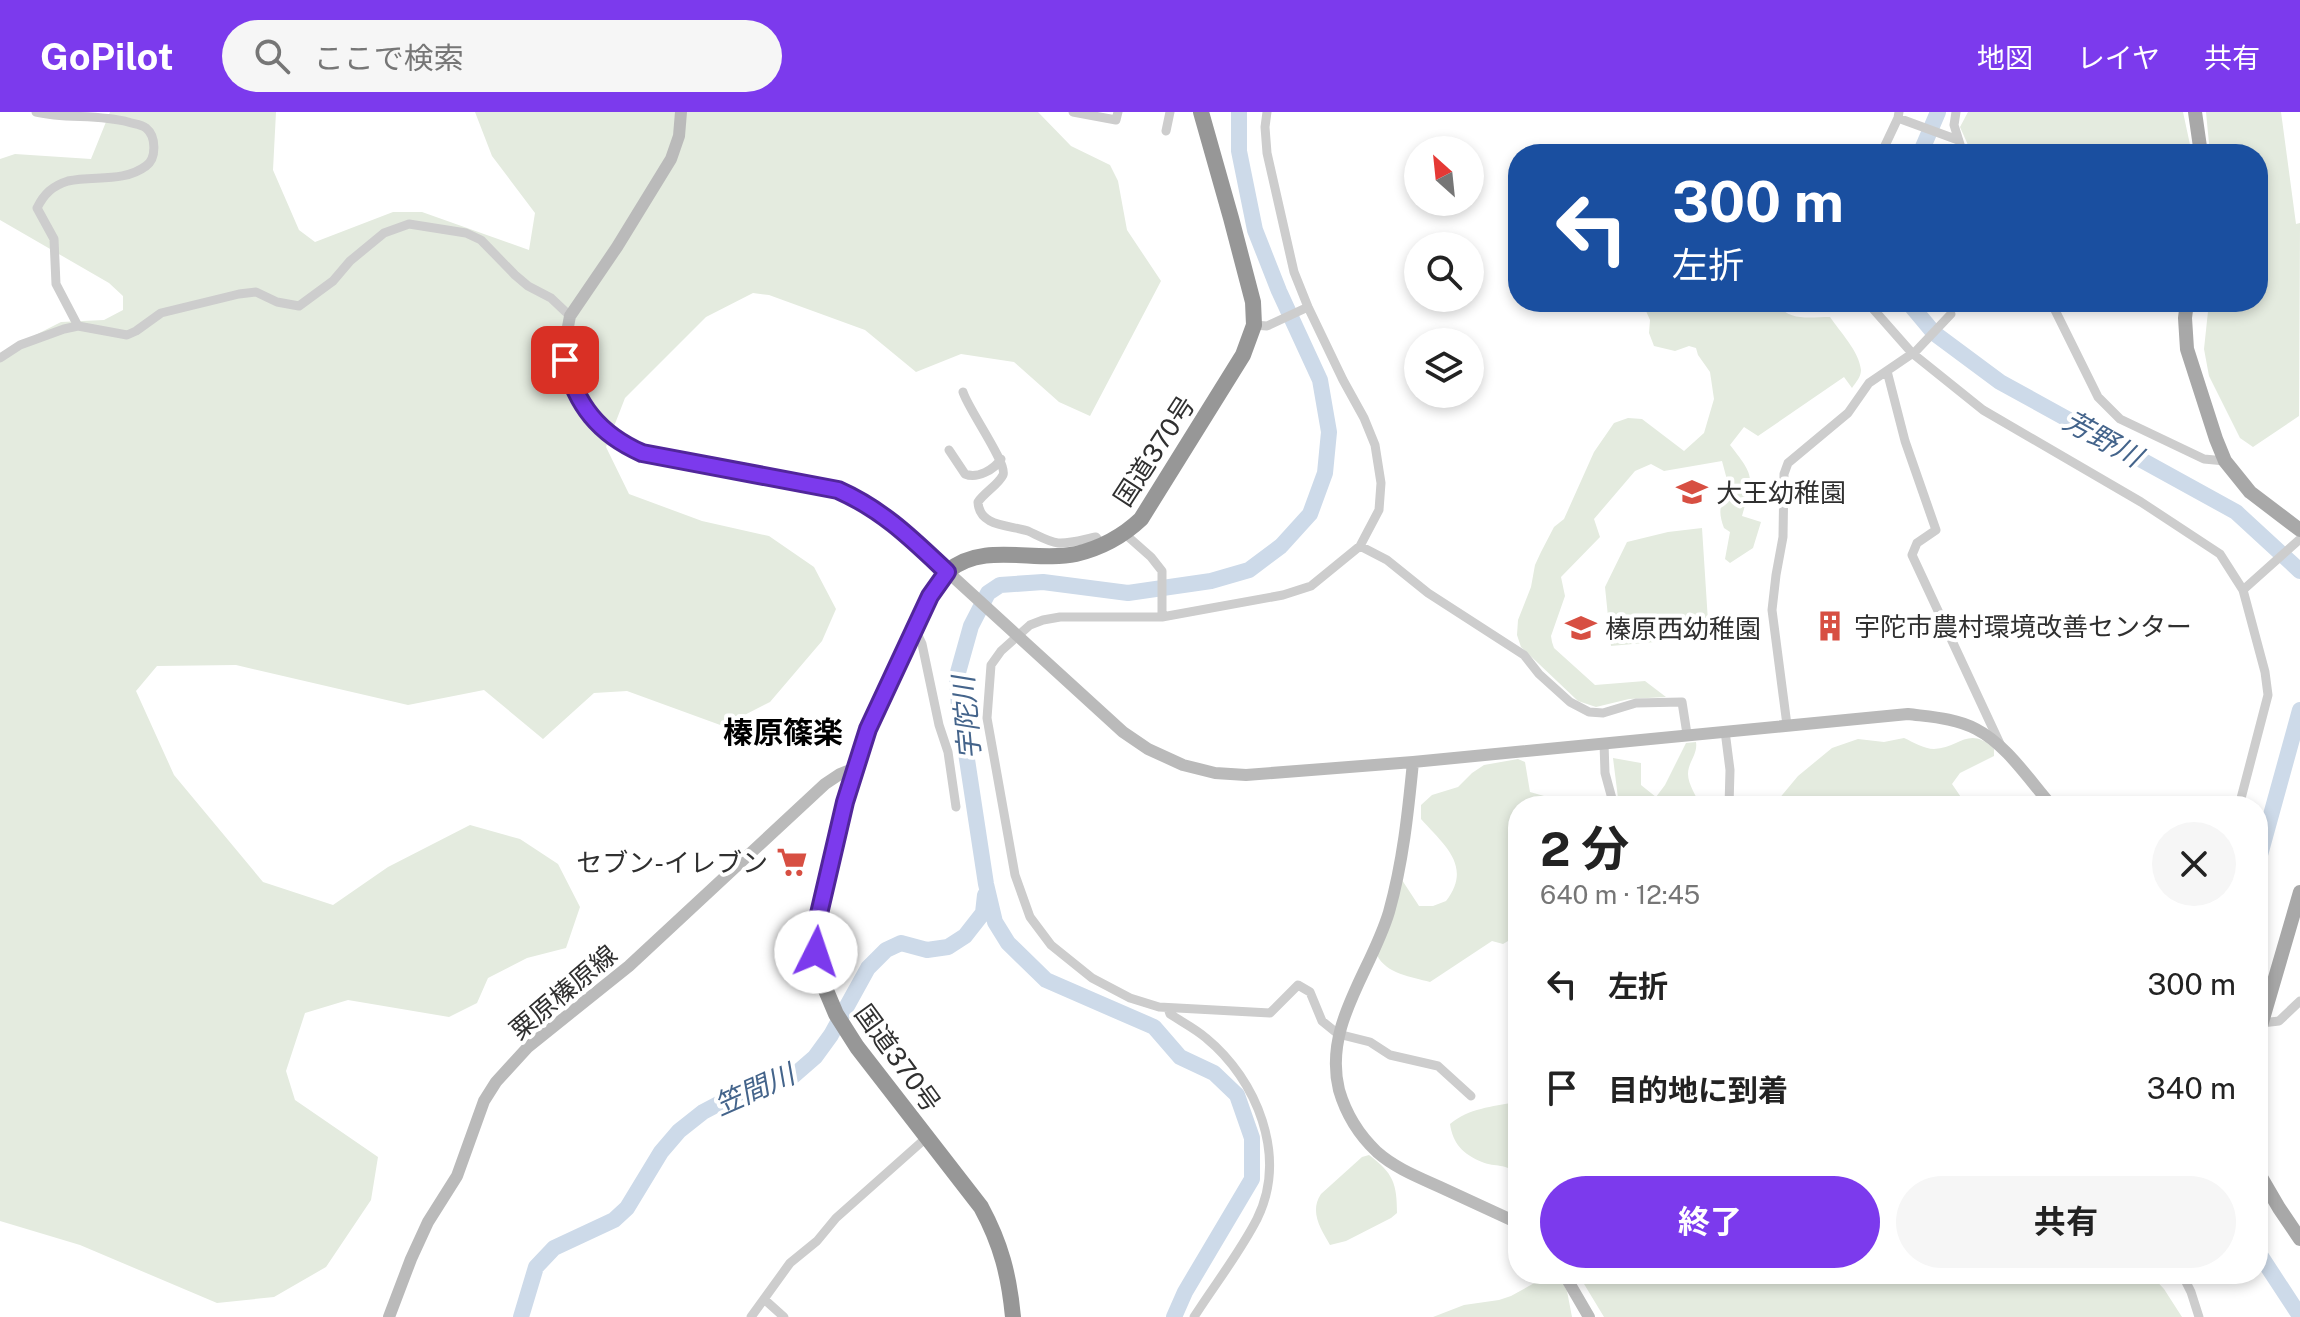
<!DOCTYPE html>
<html lang="ja">
<meta charset="utf-8">
<style>
:root{--surface:#fff;--page:#f6f6f6;--text:#222;--muted:#767676;--accent:#7c3aed}
body{margin:0;font-family:"Public Sans","Noto Sans JP",sans-serif;background:var(--page);color:var(--text);height:100vh;display:flex;flex-direction:column;font-size:30px;white-space:nowrap}
*{box-sizing:border-box;margin:0}
p{font-size:26px;color:var(--muted)}
.icon{flex:none;width:44px;height:44px;fill:none;stroke:currentColor;stroke-width:2;stroke-linecap:round;stroke-linejoin:round}
.map{position:relative;flex:1;overflow:hidden}
.side{position:absolute;left:1508px;top:684px;width:760px;height:488px;display:flex;flex-direction:column;background:var(--surface);border-radius:32px;box-shadow:0 4px 12px #0003}
.side>*{flex:none}
.guide{position:absolute;left:1508px;top:32px;width:760px;height:168px;border-radius:32px;box-shadow:0 4px 12px #0003;background:#1a4fa0;color:#fff;overflow:hidden}
.needle{width:52px;rotate:333deg}
.tools{position:absolute;left:1404px;top:24px;display:grid;gap:16px}
.tools a{display:grid;place-items:center;width:80px;height:80px;border-radius:50%;background:var(--surface);box-shadow:0 4px 12px #0003;font-size:40px}
.pin{position:absolute;display:grid;place-items:center;width:68px;height:68px;color:#fff;margin:-34px;border-radius:16px;box-shadow:0 4px 12px #0006}
.me{position:absolute;width:88px;margin:-44px;rotate:4deg;stroke-linejoin:round;filter:drop-shadow(0 0 6px #0008)}
.turn{display:flex;align-items:center;gap:28px;height:168px;padding:0 32px;font-size:36px}
.turn .icon{width:104px;height:104px;stroke-width:2.5}
.turn b{display:block;font-size:56px;line-height:68px}
.round{display:grid;place-items:center;flex:none;width:84px;height:84px;border-radius:42px;background:var(--page)}
.summary{display:flex;align-items:center;justify-content:space-between;height:136px;padding:0 32px}
h1{font-size:48px;font-weight:700;line-height:60px}
.cta{display:flex;gap:16px;margin-top:auto;padding:16px 32px}
.cta a{flex:1;height:92px;border-radius:48px;background:var(--accent);color:#fff;font-size:32px;font-weight:700;line-height:92px;text-align:center}
.cta a+a{background:var(--page);color:var(--text)}
ul{padding:0;list-style:none}
li{display:flex;align-items:center;gap:24px;height:104px;padding:0 32px}
li div{flex:1}
li b{display:block;font-size:30px}
li em{font-style:normal}
header{display:flex;align-items:center;gap:48px;box-sizing:border-box;height:112px;padding:0 40px;background:var(--accent);color:#fff}
header strong{font-size:38px}
nav{display:flex;gap:44px;margin-inline-start:auto;font-size:28px}
.search{width:560px;height:72px;background:var(--page);display:flex;align-items:center;gap:20px;box-sizing:border-box;padding:0 28px;border-radius:44px;color:var(--muted);font-size:30px}
.map>svg:first-child{display:block}
.green{fill:#e4ebdf}
.lines{fill:none;stroke-linecap:round;stroke-linejoin:round}
.river{stroke:#cddae9;stroke-width:16}
.street{stroke:#cdcdcd;stroke-width:9}
.secondary{stroke:#bababa;stroke-width:12}
.primary{stroke:#a8a8a8;stroke-width:14}
.highway{stroke:#979797;stroke-width:16}
.route-casing{stroke:#51269a;stroke-width:20}
.route{stroke:#7c3aed;stroke-width:14}
.labels{text-anchor:middle;dominant-baseline:central;stroke-width:8;stroke-linejoin:round;paint-order:stroke}
.street-label{font-size:26px;fill:#303030;stroke:#fff}
.poi-label{font-size:26px;fill:#303030;stroke:#fff;text-anchor:start}
.water-label{font-size:28px;font-style:italic;fill:#44648b;stroke:#fff}
.quarter-label{font-size:30px;font-weight:bold;fill:#000;stroke:#fff}
</style>
<header>
<strong>GoPilot</strong>
<div class="search"><svg class="icon" aria-label="search" viewBox="0 0 24 24"><circle cx="10" cy="10" r="6"/><path d="M15 15l6 6"/></svg>ここで検索</div>
<nav><a>地図</a><a>レイヤ</a><a>共有</a></nav>
</header>
<div class="map">
<svg width="2300" height="1205" viewBox="0 0 2300 1205">
<rect width="100%" height="100%" fill="#fff"/>
<path class="green" d="M110,0H276L273,58L299,118L315,130L393,100H422L529,138L535,101L492,44L475,0H1038L1071,34L1110,53L1118,69L1127,118L1161,169L1090,304L1059,290L1014,250L961,242L916,260L865,218L769,183L753,181L706,205L625,286L606,335L629,382L702,409L769,424L814,455L836,497L822,529L770,590L723,614L627,579L594,581L543,627L484,578L408,593L236,553L157,554L136,579L174,663L263,770L333,793L388,755L470,713L520,727L558,752L580,795L566,836L527,846L488,866L477,891L449,905L348,888L305,901L286,959L295,988L378,1045L371,1088L326,1155L274,1185L217,1191L80,1133L0,1109V243L2,240L61,210L104,208L123,198V184L109,171L0,108V47L15,42L91,47Z
M1968,0H2183L2192,42H1972L1960,15Z
M2206,0H2281L2296,112L2300,111L2299,304L2253,335L2240,326L2209,264L2204,237L2209,190H2258V42H2210Z
M1642,190H1776C1788,210 1809,205 1830,205C1840,220 1859,239 1861,258C1861,265 1856,270 1852,276L1844,265L1758,324L1744,315L1730,333C1756,366 1753,365 1742,404L1761,410L1753,436L1730,451L1725,447L1730,420L1724,416C1718,400 1719,392 1730,379L1722,349L1664,359L1651,352L1635,359L1594,407L1600,425L1561,465L1565,484L1551,524L1552,530L1554,536L1595,573L1645,569L1666,585L1629,587L1596,595L1578,589L1521,535L1517,523L1518,508L1531,475L1535,453L1541,440L1554,415L1564,407L1594,340L1614,311L1628,306L1642,307L1684,339L1704,321L1714,287L1710,260L1698,243L1696,236L1689,234L1675,239L1654,234L1649,221L1650,208Z
M1702,416L1709,525L1611,534L1605,475L1627,430L1668,420Z
M1904,626C1913,630 1924,637 1934,637C1960,636 1969,613 1994,637V644L1960,661L1952,672L1967,694H1773L1798,664L1832,636L1858,627L1884,630Z
M1696,630C1698,642 1688,650 1688,662C1688,673 1697,684 1700,694H1619L1613,646L1641,651V673L1656,685L1665,673L1686,631Z
M1518,647L1525,650L1530,680L1558,688L1563,694H1518V823L1503,832L1492,829L1430,870C1412,865 1386,862 1377,843L1402,768L1419,794H1433L1446,789C1473,754 1444,733 1421,707V693L1432,683L1458,675L1472,661L1484,653Z
M1515,990L1518,991V1063C1505,1050 1496,1056 1482,1050C1463,1042 1453,1032 1450,1012C1469,996 1492,995 1515,990Z
M1369,1043C1393,1061 1397,1071 1397,1101L1391,1106L1346,1129L1330,1133C1321,1117 1309,1100 1321,1082L1362,1045Z
M1578,1162H2150L2164,1177L2182,1205H1604Z
M1547,1164L1560,1166L1567,1179L1572,1205H1433L1464,1193L1499,1188L1511,1184Z"/>
<g class="lines">
<path class="river" d="M1920,42L1938,0
M1908,190L1934,221L2000,270L2236,400L2300,459
M2258,750L2300,598
M2258,1140L2300,1204
M521,1205L536,1155L554,1136L614,1108L627,1096L661,1040L679,1019L703,1000L739,981L792,965L815,945L831,923L868,856L886,838L901,831L927,838L948,835L965,824L983,801L985,783
M1174,1205L1185,1180L1252,1067V1026L1237,983L1214,961L1180,945L1154,915L1046,868L1008,831L995,810L986,772L959,595L957,564L971,514L988,481L1000,473L1043,470L1128,481L1211,469L1249,458L1281,434L1310,402L1325,361L1329,320L1320,268L1279,179L1255,118L1239,39V0"/>
<path class="street" d="M36,0C66,7 98,2 128,10C134,12 141,12 146,16C156,24 157,46 146,54C123,71 94,63 68,69C52,74 44,82 37,96L54,127L56,172L78,214
M1073,0L1116,8L1118,0
M1267,0L1265,15L1267,41L1294,160L1308,195L1343,268L1364,306L1375,333L1381,371L1379,398L1360,434L1311,474L1283,483L1162,505H1060L1043,508L1030,513L1001,539L991,553L987,606L1015,763L1030,805L1051,833L1092,866L1130,886L1159,895L1270,901L1298,873L1310,880L1322,909L1338,922L1370,930L1390,943L1438,954L1471,984
M1956,0L1954,13L1963,42
M1898,6L1958,28
M1166,19L1170,0
M1881,42L1898,6L1899,0
M1867,190L1912,241L1983,298L2141,390L2220,442L2243,478L2265,560L2268,583L2239,694
M2051,190L2098,285L2120,307L2204,347L2225,349
M1254,213L1267,214L1308,195
M0,246L20,233L64,217L78,214L127,223L136,219L161,201L239,182L256,180L277,190L299,194L333,169L350,149L384,121L409,112L466,121L481,128L515,163L528,174L551,186L570,204
M1887,259L1905,329L1936,418L1917,431L1912,443L2001,634
M963,280C968,297 1008,352 1003,363C998,373 985,380 978,390C979,415 1010,413 1028,419C1037,423 1049,430 1058,431C1070,432 1085,427 1096,425L1102,433
M949,338L965,362C977,367 994,358 1001,347
M1125,422L1151,445L1162,459V505
M1360,434L1387,448L1428,481L1524,543L1539,562L1570,590L1589,600L1603,601L1636,591L1682,590L1687,622
M2243,478L2300,427
M915,517L922,532L939,613L948,640L956,695
M1787,613L1772,498L1776,463L1783,425L1784,362L1788,351L1848,301L1869,271L1916,239L1951,202
M1725,619L1730,658L1729,694
M1604,631L1605,661L1614,694
M1168,896L1170,902C1182,910 1196,917 1206,926C1257,968 1288,1044 1257,1107C1239,1142 1215,1172 1194,1205
M2262,911L2279,909L2300,889
M2182,1162L2191,1180L2199,1205
M764,1187L784,1205
M751,1205L790,1151L817,1129L836,1106L926,1026"/>
<path class="secondary" d="M681,0L679,24L671,47L617,135L570,204L564,236L569,265L579,286L596,311L610,324L642,341L838,378L865,390L893,410L1123,620L1148,637L1183,653L1215,661L1246,663L1413,650L1908,602C1931,605 1955,606 1976,617C2007,633 2029,668 2052,694
M1413,650C1408,701 1403,750 1389,800C1371,860 1323,913 1339,978C1346,1002 1359,1023 1377,1040C1395,1056 1418,1065 1440,1075C1466,1087 1492,1099 1518,1111
M1564,1162L1589,1205
M389,1205L411,1147L428,1110L457,1064L484,989L496,970L528,935L629,854L825,672L840,662L855,656"/>
<path class="primary" d="M2195,0L2201,42
M2187,190L2185,206L2187,237L2216,327L2225,349L2250,380L2300,418
M2258,924L2300,780
M2258,1060L2279,1096L2300,1127"/>
<path class="highway" d="M1013,1205C1009,1163 1001,1132 981,1095L857,935L836,902L817,857L815,825L818,806L845,690L868,617L930,484C935,476 940,466 948,459C984,429 1035,451 1076,442C1101,436 1123,424 1141,407L1243,243L1254,213L1253,190L1231,106L1201,0"/>
</g>
<g class="lines">
<g class="route-casing">
<path id="route" d="M565,248C576,293 599,322 642,341L838,378C883,398 912,427 947,460L930,484L868,617L845,690L818,806L815,825L816,840"/>
</g>
<use href="#route" class="route"/>
</g>
<defs>
<g id="school-bare" transform="scale(2.4)"><path d="M0-5L7-2L0 1L-7-2ZM-4 1L0 2.5L4 1V4Q0 6-4 4Z" fill="#d74f42" stroke="#fff" stroke-width="2.5" paint-order="stroke"/></g>
<g id="building-bare" transform="scale(2.4)"><path d="M-4-6H4V6H1V3H-1V6H-4ZM-2.5-4.3h1.7v1.8h-1.7ZM.8-4.3h1.7v1.8H.8ZM-2.5-1h1.7V.8h-1.7ZM.8-1h1.7V.8H.8Z" fill="#d74f42" stroke="#fff" stroke-width="2.5" paint-order="stroke"/></g>
<g id="supermarket-bare" transform="scale(2.4)"><path d="M-6-5.5h2.5l.6 2H6L4.5 2H-2.5L-4.4-4H-6ZM-1.5 3.2a1.3 1.3 0 1 0 .1 0ZM3 3.2a1.3 1.3 0 1 0 .1 0Z" fill="#d74f42" stroke="#fff" stroke-width="2.5" paint-order="stroke"/></g>
</defs>
<g fill-rule="evenodd">
<use href="#school-bare" x="1692" y="380"/>
<use href="#building-bare" x="1830" y="514"/>
<use href="#school-bare" x="1581" y="516"/>
<use href="#supermarket-bare" x="792" y="750"/>
</g>
<g class="labels">
<g class="street-label">
<text transform="translate(1154 339) rotate(-57)">国道370号</text>
<text transform="translate(563 880) rotate(-40)">粟原榛原線</text>
<text transform="translate(898 946) rotate(54)">国道370号</text>
</g>
<g class="poi-label">
<text x="1716" y="380">大王幼稚園</text>
<text x="1854" y="514">宇陀市農村環境改善センター</text>
<text x="1605" y="516">榛原西幼稚園</text>
<text x="768" y="750" text-anchor="end">セブン-イレブン</text>
</g>
<g class="water-label">
<text transform="translate(2103 326) rotate(29)">芳野川</text>
<text transform="translate(966 606) rotate(-95)">宇陀川</text>
<text transform="translate(754 977) rotate(-24)">笠間川</text>
</g>
<g class="quarter-label">
<text x="783" y="620">榛原篠楽</text>
</g>
</g>
</svg>
<div class="tools">
<a><svg class="needle" viewBox="-14 -14 28 28"><path d="M0-13l5 13h-10z" fill="#e53935"/><path d="M0 13l5-13h-10z" fill="#767676"/></svg></a>
<a><svg class="icon" aria-label="search" viewBox="0 0 24 24"><circle cx="10" cy="10" r="6"/><path d="M15 15l6 6"/></svg></a>
<a><svg class="icon" aria-label="layers" viewBox="0 0 24 24"><path d="M12 4l9 5-9 5-9-5zM3 14l9 5 9-5"/></svg></a>
</div>
<div class="pin" style="left:565px;top:248px;background:#d93025"><svg class="icon" aria-label="arrive" viewBox="0 0 24 24"><path d="M6 21V4h12l-3 4 3 4H6"/></svg></div>
<svg class="me" style="left:816px;top:840px" viewBox="-20 -20 40 40"><circle r="19" fill="#fff"/><path d="M0-13L10 11 0 6-10 11z" fill="#7c3aed"/></svg>
<div class="guide">
<div class="turn"><svg class="icon" aria-label="left" viewBox="0 0 24 24"><path d="M17 20v-9H6M10 6l-5 5 5 5"/></svg><div><b>300 m</b>左折</div></div>
</div>
<section class="side">
<div class="summary"><div><h1>2 分</h1><p>640 m · 12:45</p></div><a class="round"><svg class="icon" aria-label="close" viewBox="0 0 24 24"><path d="M6 6l12 12M18 6L6 18"/></svg></a></div>
<ul>
<li><svg class="icon" aria-label="left" viewBox="0 0 24 24"><path d="M17 20v-9H6M10 6l-5 5 5 5"/></svg><div><b>左折</b></div><em>300 m</em></li>
<li><svg class="icon" aria-label="arrive" viewBox="0 0 24 24"><path d="M6 21V4h12l-3 4 3 4H6"/></svg><div><b>目的地に到着</b></div><em>340 m</em></li>
</ul>
<div class="cta"><a>終了</a><a>共有</a></div>
</section>
</div>
